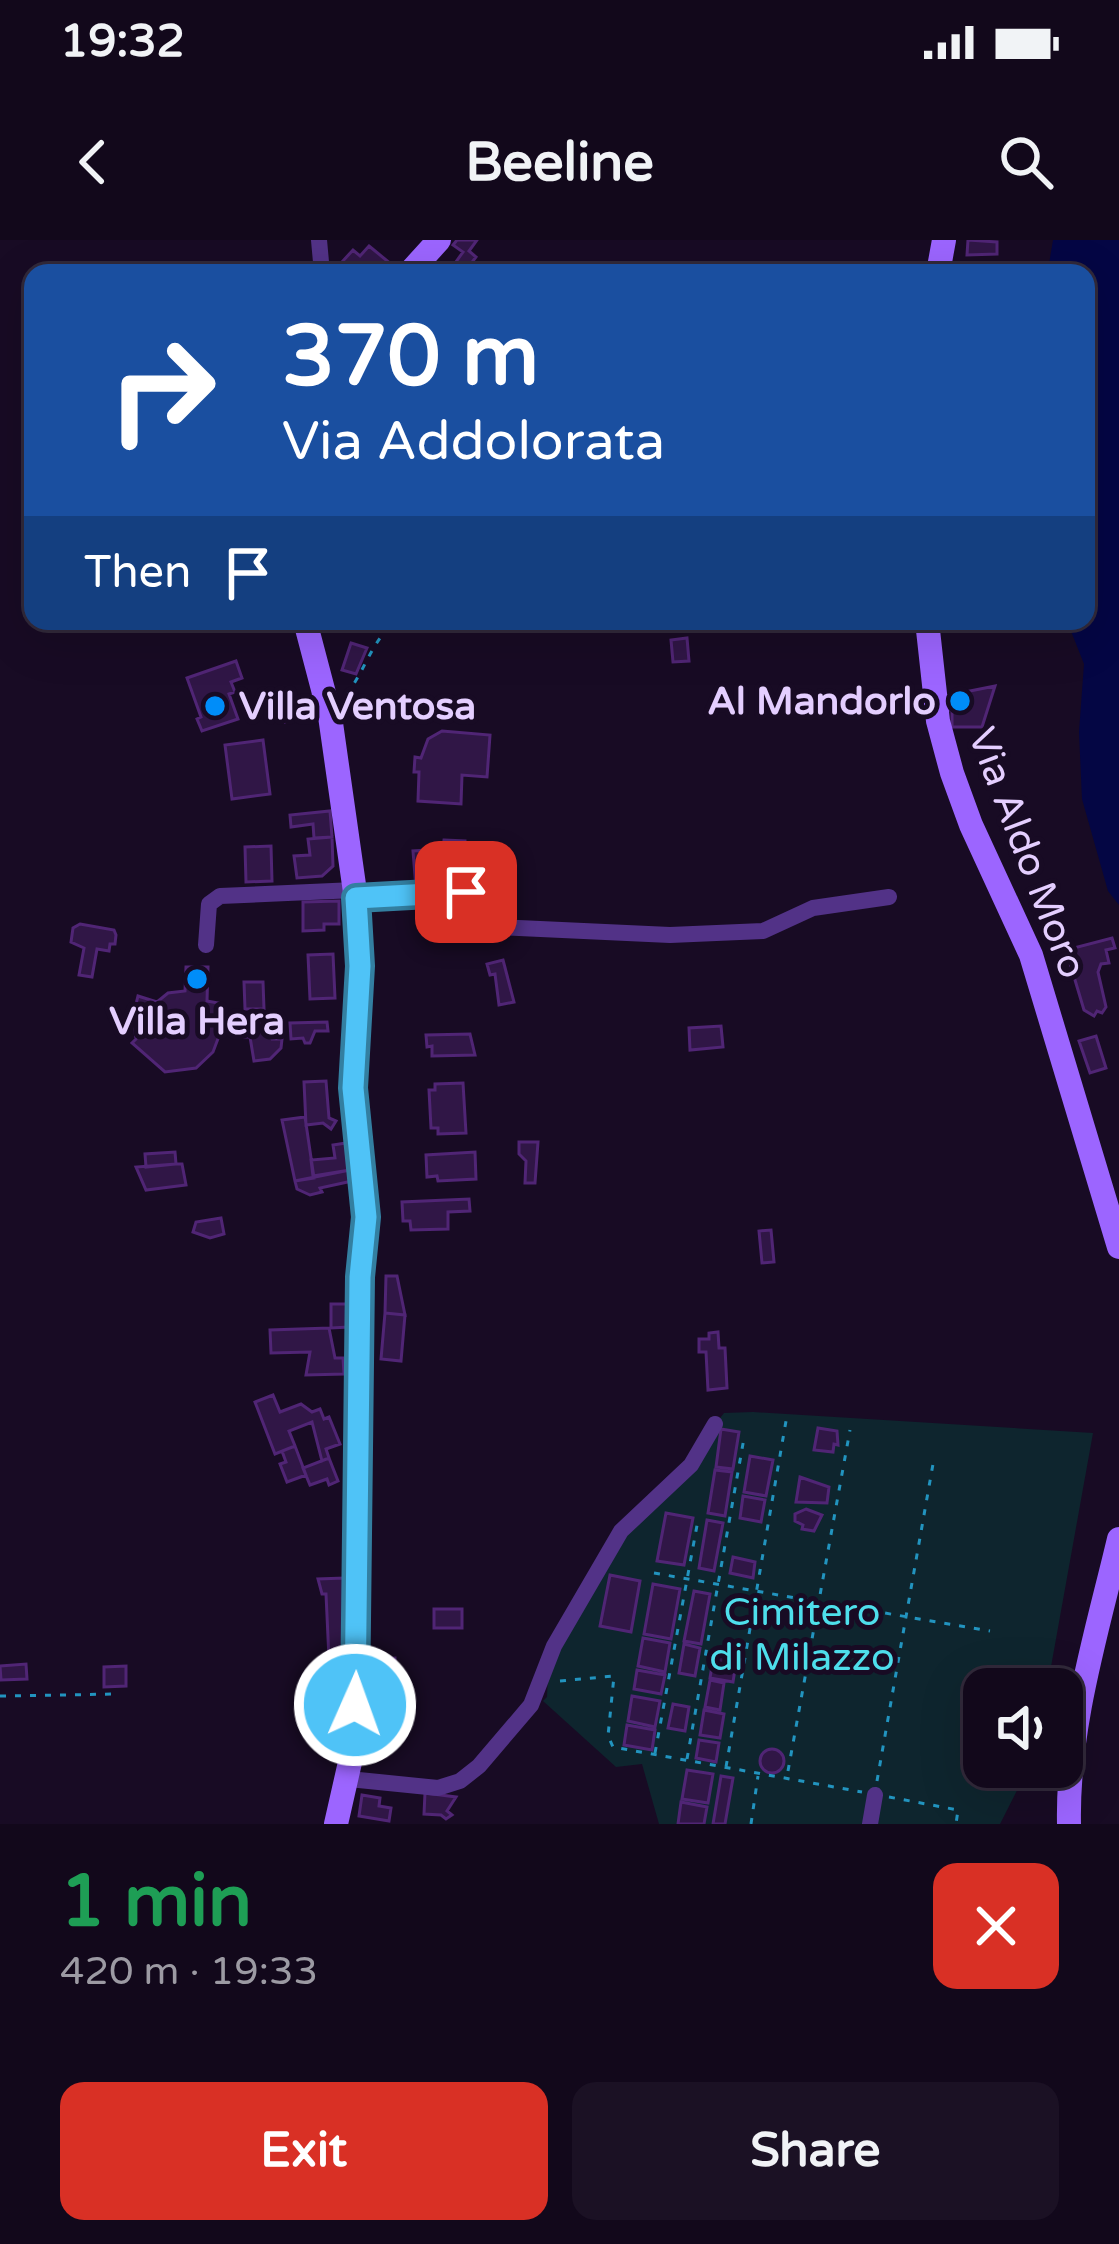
<!DOCTYPE html>
<meta charset="utf-8">
<style>
:root{--surface:#12081b;--page:#1b1124;--text:#f1f3f6;--muted:#9c9aa3;--line:#31293a;--accent:#d93025}
body{margin:0;font-family:"Varela Round",sans-serif;background:var(--page);color:var(--text);height:100vh;display:flex;flex-direction:column;font-size:45px;white-space:nowrap}
*{box-sizing:border-box;margin:0}
p{font-size:39px;color:var(--muted)}
.icon{flex:none;width:66px;height:66px;fill:none;stroke:currentColor;stroke-width:2;stroke-linecap:round;stroke-linejoin:round}
.map{position:relative;height:1584px;overflow:hidden}
.details{display:flex;flex-direction:column;background:var(--surface);flex:1}
.details>*{flex:none}
.banner{position:absolute;left:24px;top:24px;width:1071px;height:366px;border-radius:24px;box-shadow:0 12px 48px #0002,0 0 0 3px var(--line);background:#1a4fa0;color:#fff;overflow:hidden}
.controls{position:absolute;left:963px;top:1428px;display:grid;gap:24px}
.controls a{display:grid;place-items:center;width:120px;height:120px;border-radius:24px;background:var(--surface);box-shadow:0 12px 48px #0002,0 0 0 3px var(--line);font-size:60px}
.pin{position:absolute;display:grid;place-items:center;width:102px;height:102px;color:#fff;margin:-51px;border-radius:24px;box-shadow:0 6px 18px #0006}
.me{position:absolute;width:132px;margin:-66px;rotate:2deg;stroke-linejoin:round;filter:drop-shadow(0 0 9px #0008)}
.turn{display:flex;align-items:center;gap:42px;height:252px;padding:0 60px;font-size:54px}
.turn .icon{width:156px;height:156px;stroke-width:2.5}
.turn b{display:block;font-size:84px;line-height:102px}
.then{display:flex;align-items:center;height:114px;padding:0 60px;background:#0003;gap:24px;font-size:45px}
.round{display:grid;place-items:center;flex:none;width:126px;height:126px;border-radius:24px;background:var(--page)}
.head{display:flex;align-items:center;justify-content:space-between;height:204px;padding:0 60px}
h1{font-size:72px;font-weight:700;line-height:90px;color:#1e9e55}
.action{display:flex;gap:24px;margin-top:auto;padding:24px 60px}
.action a{flex:1;height:138px;border-radius:24px;background:var(--accent);color:#fff;font-size:48px;font-weight:700;line-height:138px;text-align:center}
.action a+a{background:var(--page);color:var(--text)}
.status{display:flex;justify-content:space-between;align-items:center;height:84px;padding:0 60px;background:var(--surface);direction:ltr}
.status svg{height:33px;fill:currentColor}
header{display:flex;justify-content:space-between;align-items:center;height:156px;padding:0 60px;background:var(--surface);font-size:54px;font-weight:700}
.map>svg:first-child{display:block}
.green{fill:#0e252e}
.water{fill:#040644}
.building{fill:#301646;stroke:#502575;stroke-width:3}
.lines{fill:none;stroke-linecap:round;stroke-linejoin:round}
.path{stroke:#2294bf;stroke-width:3;stroke-dasharray:6 9;stroke-linecap:butt}
.street{stroke:#523287;stroke-width:16}
.secondary{stroke:#9c65ff;stroke-width:24}
.route-casing{stroke:#337fa1;stroke-width:30}
.route{stroke:#4fc3f7;stroke-width:21}
.poi-dot{fill:#008df9;stroke:#180b24;stroke-width:4.5}
.labels{text-anchor:middle;dominant-baseline:central;stroke-width:10;stroke-linejoin:round;paint-order:stroke}
.poi-label{font-size:39px;font-weight:bold;fill:#e4ceff;stroke:#180b24;text-anchor:end}
.street-label{font-size:39px;fill:#e4ceff;stroke:#180b24}
.park-label{font-size:39px;fill:#4edeeb;stroke:#180b24}
</style>
<div class="status"><b>19:32</b><svg viewBox="0 0 49 12"><path d="M0 12V9h3v3zM5 12V6h3v6zM10 12V3h3v9zM15 12V0h3v12zM26 1h20v11H26zM47 4h2v5h-2z"/></svg></div>
<header><svg class="icon" aria-label="back" viewBox="0 0 24 24"><path d="M15 5l-7 7 7 7"/></svg>Beeline<svg class="icon" aria-label="search" viewBox="0 0 24 24"><circle cx="10" cy="10" r="6"/><path d="M15 15l6 6"/></svg></header>
<div class="map">
<svg width="1119" height="1584" viewBox="0 0 1119 1584">
<rect width="100%" height="100%" fill="#180b24"/>
<path class="green" d="M753,1172L1093,1193L1047,1449H984V1527H1029L1000,1584H659L642,1524L616,1527L543,1461L547,1457L548,1432L610,1315L724,1173Z"/>
<path class="water" d="M1053,0H1119V665L1108,651L1082,559L1079,492L1084,424L1067,381H1086V33H1073L1049,24Z"/>
<path class="building" d="M457,0H477L469,11L476,17L464,33L453,26L463,12L453,5Z
M968,0L997,2V14L967,15Z
M369,6L391,24L384,33H353L341,23L353,10L360,16Z
M687,398L689,421L673,422L671,400Z
M351,403L367,408L356,434L342,430Z
M236,421L242,438L231,442L235,452L229,454L238,479L202,491L197,479L201,477L187,438Z
M995,446L982,487H952V470H946L945,456Z
M311,456L316,473L285,482L281,469L287,463Z
M442,491L490,495L487,537L462,535L461,564L418,561L419,532H414L415,517L421,518L428,499Z
M263,500L270,554L232,559L225,505Z
M330,571L332,597L314,598L313,584L291,587L290,575Z
M332,597L333,626L322,636L297,638L294,616L310,615L308,599Z
M444,600L465,601L464,647L416,649L413,611L443,609Z
M271,606L272,641L246,642L245,607Z
M339,661V684H324V690L303,691V662Z
M80,684L114,690L116,695L115,704H110L109,711L97,709L92,737L79,735L84,708L71,702L73,688Z
M1112,698L1115,708L1106,710L1109,723L1101,724L1098,732L1106,767L1102,773L1097,771L1094,776L1084,770L1066,710Z
M333,714L335,758L310,759L308,715Z
M503,720L514,762L499,765L495,734L490,735L487,724Z
M186,727H208L207,761L218,763L219,796L213,812L196,828L165,832L132,803L136,799L133,776L138,756L157,762L168,753L185,751Z
M244,742H263L264,769H245Z
M229,781L282,783V787H266L272,799H282L281,808L270,819L254,821L250,797H238V791L228,790Z
M327,782L328,791H315L310,803H305L303,798L291,799L290,783Z
M721,786L723,807L690,810L689,788Z
M470,794L475,815L432,816V806L427,807L426,795Z
M1096,796L1106,828L1090,833L1079,801Z
M326,841L329,878L336,881L331,889L323,883L306,885L304,842Z
M463,843L466,893L438,894V888H431L429,850H435V844Z
M305,877L314,938L295,941L282,880Z
M519,902H538L535,943H525L526,921L519,914Z
M346,903L350,930L313,936L311,920L335,918L333,905Z
M175,912L176,924L146,927L145,914Z
M475,912L476,939L438,941L437,936L427,937L426,915Z
M176,924H182L186,945L146,950L136,927Z
M350,930L352,941L320,948L322,952L310,955L297,949L295,941Z
M469,959L470,971L448,972V989L411,990L410,981H403L402,962Z
M221,978L224,994L210,998L193,992L196,982Z
M771,990L774,1022L762,1023L759,991Z
M386,1036H397L405,1075L385,1073Z
M331,1064H349V1087L331,1088Z
M385,1073L405,1075L401,1121L381,1119Z
M329,1088L335,1118H343L344,1134L306,1135L310,1112L271,1113L270,1090Z
M718,1092L719,1108H725L727,1148L708,1150L706,1112H699V1099H709V1093Z
M273,1155L280,1172L301,1164L312,1172L320,1169L324,1179L329,1177L340,1204L326,1209L329,1218L322,1221L312,1182L289,1191L295,1206L275,1214L255,1162Z
M818,1188L837,1191L838,1205L834,1204L833,1212L814,1210Z
M721,1189L739,1192L733,1229L716,1227Z
M295,1206L306,1235L287,1242L280,1224L286,1222L282,1211Z
M750,1216L773,1220L766,1256L744,1252Z
M329,1218L338,1241L329,1245L327,1239L310,1245L303,1228Z
M715,1230L732,1232L725,1276L708,1273Z
M800,1237L829,1247L827,1263L796,1262Z
M743,1256L765,1260L761,1282L740,1278Z
M806,1269L822,1275L814,1291L802,1289L803,1285L795,1281V1274Z
M666,1273L693,1278L684,1325L657,1321Z
M707,1280L723,1283L714,1331L699,1328Z
M733,1317L755,1322L753,1338L730,1333Z
M610,1335L640,1341L631,1392L600,1386Z
M344,1338L347,1418L329,1419L326,1354H322L318,1339Z
M653,1344L680,1349L671,1399L644,1394Z
M694,1351L710,1354L701,1404L684,1401Z
M434,1369H462V1388H434Z
M643,1398L670,1403L665,1432L638,1426Z
M684,1404L700,1408L695,1436L679,1433Z
M714,1413L737,1417L733,1442L710,1438Z
M395,1418L396,1443L366,1444L365,1419Z
M26,1424L27,1439L1,1440L0,1426Z
M126,1426V1446L104,1447V1427Z
M637,1430L665,1435L661,1454L634,1449Z
M710,1440L724,1443L720,1470L705,1467Z
M632,1456L660,1461L655,1487L628,1481Z
M673,1464L689,1467L685,1491L668,1488Z
M704,1470L724,1474L720,1498L700,1495Z
M627,1485L655,1490L652,1510L624,1505Z
M374,1486H390L389,1505L365,1501L366,1487Z
M699,1500L719,1503L716,1522L696,1518Z
M760 1521a12 12 0 1 1 24 0a12 12 0 1 1-24 0Z
M687,1530L713,1534L708,1563L682,1559Z
M721,1536L733,1538L725,1584H713Z
M425,1553L456,1557L447,1571L452,1575L446,1579L441,1575L424,1574Z
M362,1555L380,1558L379,1566L391,1568L389,1581L359,1576Z
M681,1562L707,1567L704,1584H678Z"/>
<g class="lines">
<path class="path" d="M346,455C364,433 373,398 396,381
M654,1333L818,1362
M826,1363L990,1391
M560,1441L614,1436L608,1496L613,1507L862,1552
M0,1456L118,1454
M655,1513L698,1280
M687,1519L744,1198
M726,1527L786,1181
M788,1531L850,1190
M877,1541L933,1224
M889,1557L958,1570L956,1584
M751,1584L758,1536"/>
<path class="street" d="M319,0L322,33
M356,659L466,652L495,687L670,695L763,691L813,668L889,657
M206,705L209,664L220,656L355,650
M349,1539L438,1548L460,1541L479,1526L531,1465L554,1406L621,1291L691,1225L715,1184
M870,1584L875,1555"/>
<path class="secondary" d="M409,33L439,0
M938,33L944,0
M305,381L330,476L356,659L360,726L353,848L366,977L360,1037L358,1376L353,1509L336,1584
M927,381L938,481L952,533L971,585L1031,715L1119,1007
M1069,1584C1067,1487 1097,1392 1119,1299"/>
</g>
<g class="lines">
<g class="route-casing">
<path id="route" d="M355,1465L360,1037L366,977L353,848L360,726L356,658L466,652"/>
</g>
<use href="#route" class="route"/>
</g>
<g class="poi-dot">
<circle cx="960" cy="461" r="12"/>
<circle cx="215" cy="466" r="12"/>
<circle cx="197" cy="739" r="12"/>
</g>
<g class="labels">
<g class="poi-label">
<text x="936" y="461">Al Mandorlo</text>
<text x="239" y="466" text-anchor="start">Villa Ventosa</text>
<text x="197" y="781" text-anchor="middle">Villa Hera</text>
</g>
<g class="street-label">
<text transform="translate(1027 613) rotate(69)">Via Aldo Moro</text>
</g>
<g class="park-label">
<text x="802" y="1372">Cimitero<tspan x="802" dy="45">di Milazzo</tspan></text>
</g>
</g>
</svg>
<div class="controls">
<a><svg class="icon" aria-label="sound" viewBox="0 0 24 24"><path d="M4 9h4l5-4v14l-5-4H4zM17 9q2 3 0 6"/></svg></a>
</div>
<div class="pin" style="left:466px;top:652px;background:#d93025"><svg class="icon" aria-label="arrive" viewBox="0 0 24 24"><path d="M6 21V4h12l-3 4 3 4H6"/></svg></div>
<svg class="me" style="left:355px;top:1465px" viewBox="-20 -20 40 40"><circle r="17" fill="#4fc3f7" stroke="#fff" stroke-width="3"/><path d="M0-11L8 9 0 5-8 9z" fill="#fff"/></svg>
<div class="banner">
<div class="turn"><svg class="icon" aria-label="right" viewBox="0 0 24 24"><path d="M7 20v-9h11M14 6l5 5-5 5"/></svg><div><b>370 m</b>Via Addolorata</div></div>
<div class="then">Then<svg class="icon" aria-label="arrive" viewBox="0 0 24 24"><path d="M6 21V4h12l-3 4 3 4H6"/></svg></div>
</div>
</div>
<section class="details">
<div class="head"><div><h1>1 min</h1><p>420 m · 19:33</p></div><a class="round" style="background:#d93025;color:#fff"><svg class="icon" aria-label="close" viewBox="0 0 24 24"><path d="M6 6l12 12M18 6L6 18"/></svg></a></div>
<div class="action"><a>Exit</a><a>Share</a></div>
</section>
